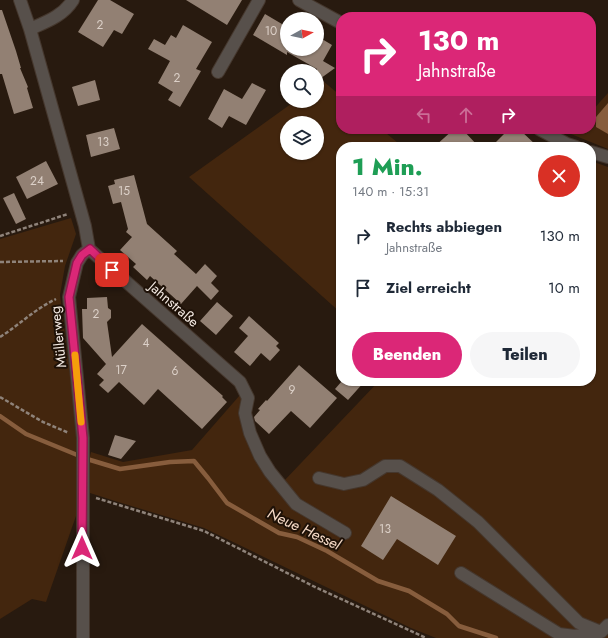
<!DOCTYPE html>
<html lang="de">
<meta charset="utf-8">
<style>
:root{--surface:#fff;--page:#f6f6f7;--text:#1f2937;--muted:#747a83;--accent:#db2777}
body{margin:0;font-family:Jost,sans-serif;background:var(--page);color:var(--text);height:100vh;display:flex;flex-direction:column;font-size:15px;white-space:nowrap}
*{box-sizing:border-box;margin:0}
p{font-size:13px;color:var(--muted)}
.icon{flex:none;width:22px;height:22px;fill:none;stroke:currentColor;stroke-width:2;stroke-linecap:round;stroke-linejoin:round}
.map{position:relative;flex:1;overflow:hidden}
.panel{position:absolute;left:336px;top:142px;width:260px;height:244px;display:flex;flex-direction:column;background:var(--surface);border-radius:16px;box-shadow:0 1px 3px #0004}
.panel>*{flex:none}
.guide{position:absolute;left:336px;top:12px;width:260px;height:122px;border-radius:16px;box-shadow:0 1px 3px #0004;background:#db2777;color:#fff;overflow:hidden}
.needle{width:26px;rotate:82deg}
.controls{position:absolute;left:280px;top:12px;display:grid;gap:8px}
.controls a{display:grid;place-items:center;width:44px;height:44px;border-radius:50%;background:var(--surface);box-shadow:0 1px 3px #0004;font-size:20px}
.pin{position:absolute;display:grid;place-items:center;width:34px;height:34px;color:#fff;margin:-17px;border-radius:8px;box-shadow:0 2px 6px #0006}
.me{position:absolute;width:44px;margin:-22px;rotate:0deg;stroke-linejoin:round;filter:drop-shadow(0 0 3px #0008)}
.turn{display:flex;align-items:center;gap:14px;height:84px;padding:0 16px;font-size:18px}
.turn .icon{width:52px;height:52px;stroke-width:2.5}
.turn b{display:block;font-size:28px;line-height:34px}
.lanes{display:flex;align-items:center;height:38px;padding:0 16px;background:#0003;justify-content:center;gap:20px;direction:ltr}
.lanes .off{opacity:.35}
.round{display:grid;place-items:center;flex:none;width:42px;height:42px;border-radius:21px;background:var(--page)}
.head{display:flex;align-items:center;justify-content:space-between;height:68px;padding:0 16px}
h1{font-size:24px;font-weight:800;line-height:30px;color:#1e9e55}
.action{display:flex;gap:8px;margin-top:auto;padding:8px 16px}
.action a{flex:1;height:46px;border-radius:24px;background:var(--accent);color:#fff;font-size:16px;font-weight:800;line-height:46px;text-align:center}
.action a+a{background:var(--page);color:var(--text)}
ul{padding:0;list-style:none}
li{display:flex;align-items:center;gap:12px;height:52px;padding:0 16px}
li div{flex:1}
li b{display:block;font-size:15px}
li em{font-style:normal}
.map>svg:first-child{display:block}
.green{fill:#43260e;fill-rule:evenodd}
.water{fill:#875d3d}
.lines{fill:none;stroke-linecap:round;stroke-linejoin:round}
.stream{stroke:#875d3d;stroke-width:4.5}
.building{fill:#928073}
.minor-casing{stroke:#45372d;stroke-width:14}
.path{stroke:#8f837a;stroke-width:2.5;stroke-dasharray:4 2;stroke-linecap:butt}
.minor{stroke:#57504b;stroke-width:12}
.route-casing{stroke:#8e194d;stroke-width:10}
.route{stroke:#db2777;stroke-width:7}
.slow{stroke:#f59e0b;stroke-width:7}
.labels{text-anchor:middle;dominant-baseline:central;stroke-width:4;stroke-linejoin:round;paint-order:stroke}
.number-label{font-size:12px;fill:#dcd0c8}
.street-label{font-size:14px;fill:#f5ebe4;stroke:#1e1107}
.water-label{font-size:15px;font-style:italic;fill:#f6dac7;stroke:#1e1107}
</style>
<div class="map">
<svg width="608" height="638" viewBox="0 0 608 638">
<rect width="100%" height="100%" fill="#281a0f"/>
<path class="green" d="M323,81L341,96V129H381L403,147H341V313L189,177L295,101H317V85ZM287,123H317V153H287Z
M608,93V149L571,134L575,129H591V112Z
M591,161L608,167V638H436L411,628L204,528L115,501L90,493C84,480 88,466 91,452L123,462L192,450L240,395L243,400L246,436L283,482L379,381H591Z
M71,218L76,234L65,266L60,295L78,437L76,516L46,602L32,599L0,619V239Z"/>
<path class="water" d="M608,103V134L596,127V117Z"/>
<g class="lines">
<path class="stream" d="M0,416L26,434L87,459L120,469L170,462L194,461L208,478L227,503L279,533L297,537L327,551L378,581L409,591L447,614L459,626L496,638"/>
</g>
<path class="building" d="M98,0H110L134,14L122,34L114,30L103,47L78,32Z
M186,0H242L227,25Z
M0,10H2L16,51L21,68H20L28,87L27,88L33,108L14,114L2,74H0Z
M265,14L287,27V49H317V36L332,45L323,61L335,68L317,81V69L287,52V55L253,35Z
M183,25L212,42L196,69L201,71L180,107L168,100L173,92L158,83L170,61L148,49L154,39L165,45L171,35L176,38Z
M95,80L100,100L78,106L72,87Z
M252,83L266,90L246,125L229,116L222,128L208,119L224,89L242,99Z
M114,128L120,149L91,157L86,135Z
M454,129H462L479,147H434Z
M509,129H519L538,147H491Z
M46,161L58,184L27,199L16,177Z
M134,175L147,224L177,251L174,254L196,274L205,264L217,276L211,283L219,291L211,300L197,286L181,304L150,276L147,280L133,267L136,264L120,250L132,237L126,232L128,229L121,202L113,204L108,186L115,184L114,180Z
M14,193L26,219L16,224L3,198Z
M107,297L108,308L111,310V318L107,322L112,357L142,324L223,396L222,397L227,402L202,429L158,389L144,405L119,382L108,393L99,385L104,380L97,374L106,364L83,338L82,309H87V298Z
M217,302L233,316L216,335L200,321Z
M249,316L279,343L276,346L280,350L270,361L261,353L250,366L234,352L248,336L239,328Z
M299,365L337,398L310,428L291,411L269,434L255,421L254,417L260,410L258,409L266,400L267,401Z
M342,381H365L348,400L335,389Z
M115,435L136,441L121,459L108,455Z
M391,496L456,536L438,565L397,539L383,560L361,546Z"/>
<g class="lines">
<g class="minor-casing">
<path id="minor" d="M20,0L30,29L85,226L89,249L82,255L77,263L69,297L83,438V638
M299,0L341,23
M30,29C46,22 63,16 73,0
M218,72L259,0
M539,129L567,144L576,147
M591,152L608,157
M89,249L240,382L248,398L245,413L250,433L260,456L270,472L296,504L345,533
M319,478L344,484L363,480L385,466H400L438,490L478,522L579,623L601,632
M461,573L559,634L575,636L601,632L608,625"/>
</g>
<path class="path" d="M0,236L68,214
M0,262L63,261
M0,337C19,325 35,309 56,299
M0,397L43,422L69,433
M96,498L204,531L315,587L426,638"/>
<use href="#minor" class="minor"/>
</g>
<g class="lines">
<g class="route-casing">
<path id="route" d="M82,548L83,438L69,297L77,263L82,255L90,249L112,270"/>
</g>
<use href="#route" class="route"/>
<path class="slow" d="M75,355L81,422"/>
</g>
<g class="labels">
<g class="number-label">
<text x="100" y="25">2</text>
<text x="271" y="31">10</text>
<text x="177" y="78">2</text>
<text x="103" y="142">13</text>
<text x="37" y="181">24</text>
<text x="124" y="191">15</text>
<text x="96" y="314">2</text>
<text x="146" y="343">4</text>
<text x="121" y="370">17</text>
<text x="175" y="371">6</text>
<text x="292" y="390">9</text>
<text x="385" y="529">13</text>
</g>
<g class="street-label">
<text transform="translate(174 304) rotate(41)">Jahnstraße</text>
<text transform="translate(58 337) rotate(-96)">Müllerweg</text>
</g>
<g class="water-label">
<text transform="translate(304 529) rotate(25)">Neue Hessel</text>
</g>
</g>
</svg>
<div class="controls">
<a><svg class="needle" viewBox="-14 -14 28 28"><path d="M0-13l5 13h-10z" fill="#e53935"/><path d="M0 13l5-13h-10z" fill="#747a83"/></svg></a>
<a><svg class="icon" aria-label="search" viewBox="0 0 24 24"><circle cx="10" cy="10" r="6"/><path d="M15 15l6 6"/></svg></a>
<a><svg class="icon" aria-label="layers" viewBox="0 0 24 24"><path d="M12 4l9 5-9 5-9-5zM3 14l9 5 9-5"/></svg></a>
</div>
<div class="pin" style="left:112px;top:270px;background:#d93025"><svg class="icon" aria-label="arrive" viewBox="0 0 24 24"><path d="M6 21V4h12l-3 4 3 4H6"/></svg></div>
<svg class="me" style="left:82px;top:548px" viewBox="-20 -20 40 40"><path d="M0-17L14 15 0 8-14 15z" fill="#db2777" stroke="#fff" stroke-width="4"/></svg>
<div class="guide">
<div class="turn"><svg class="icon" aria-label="right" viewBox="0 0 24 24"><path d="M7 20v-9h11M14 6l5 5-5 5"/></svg><div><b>130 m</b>Jahnstraße</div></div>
<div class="lanes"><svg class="icon off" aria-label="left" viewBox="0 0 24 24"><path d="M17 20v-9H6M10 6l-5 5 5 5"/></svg><svg class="icon off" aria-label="ahead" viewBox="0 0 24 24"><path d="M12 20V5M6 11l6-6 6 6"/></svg><svg class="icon" aria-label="right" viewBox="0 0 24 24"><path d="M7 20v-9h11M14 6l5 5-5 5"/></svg></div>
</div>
<section class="panel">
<div class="head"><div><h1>1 Min.</h1><p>140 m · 15:31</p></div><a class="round" style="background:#d93025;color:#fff"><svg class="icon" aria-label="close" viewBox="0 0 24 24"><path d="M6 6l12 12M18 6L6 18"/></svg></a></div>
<ul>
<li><svg class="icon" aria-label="right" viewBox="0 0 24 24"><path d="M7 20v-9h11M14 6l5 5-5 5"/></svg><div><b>Rechts abbiegen</b><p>Jahnstraße</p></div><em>130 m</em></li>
<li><svg class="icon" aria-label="arrive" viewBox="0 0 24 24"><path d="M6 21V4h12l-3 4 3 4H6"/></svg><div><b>Ziel erreicht</b></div><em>10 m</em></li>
</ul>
<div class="action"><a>Beenden</a><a>Teilen</a></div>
</section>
</div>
